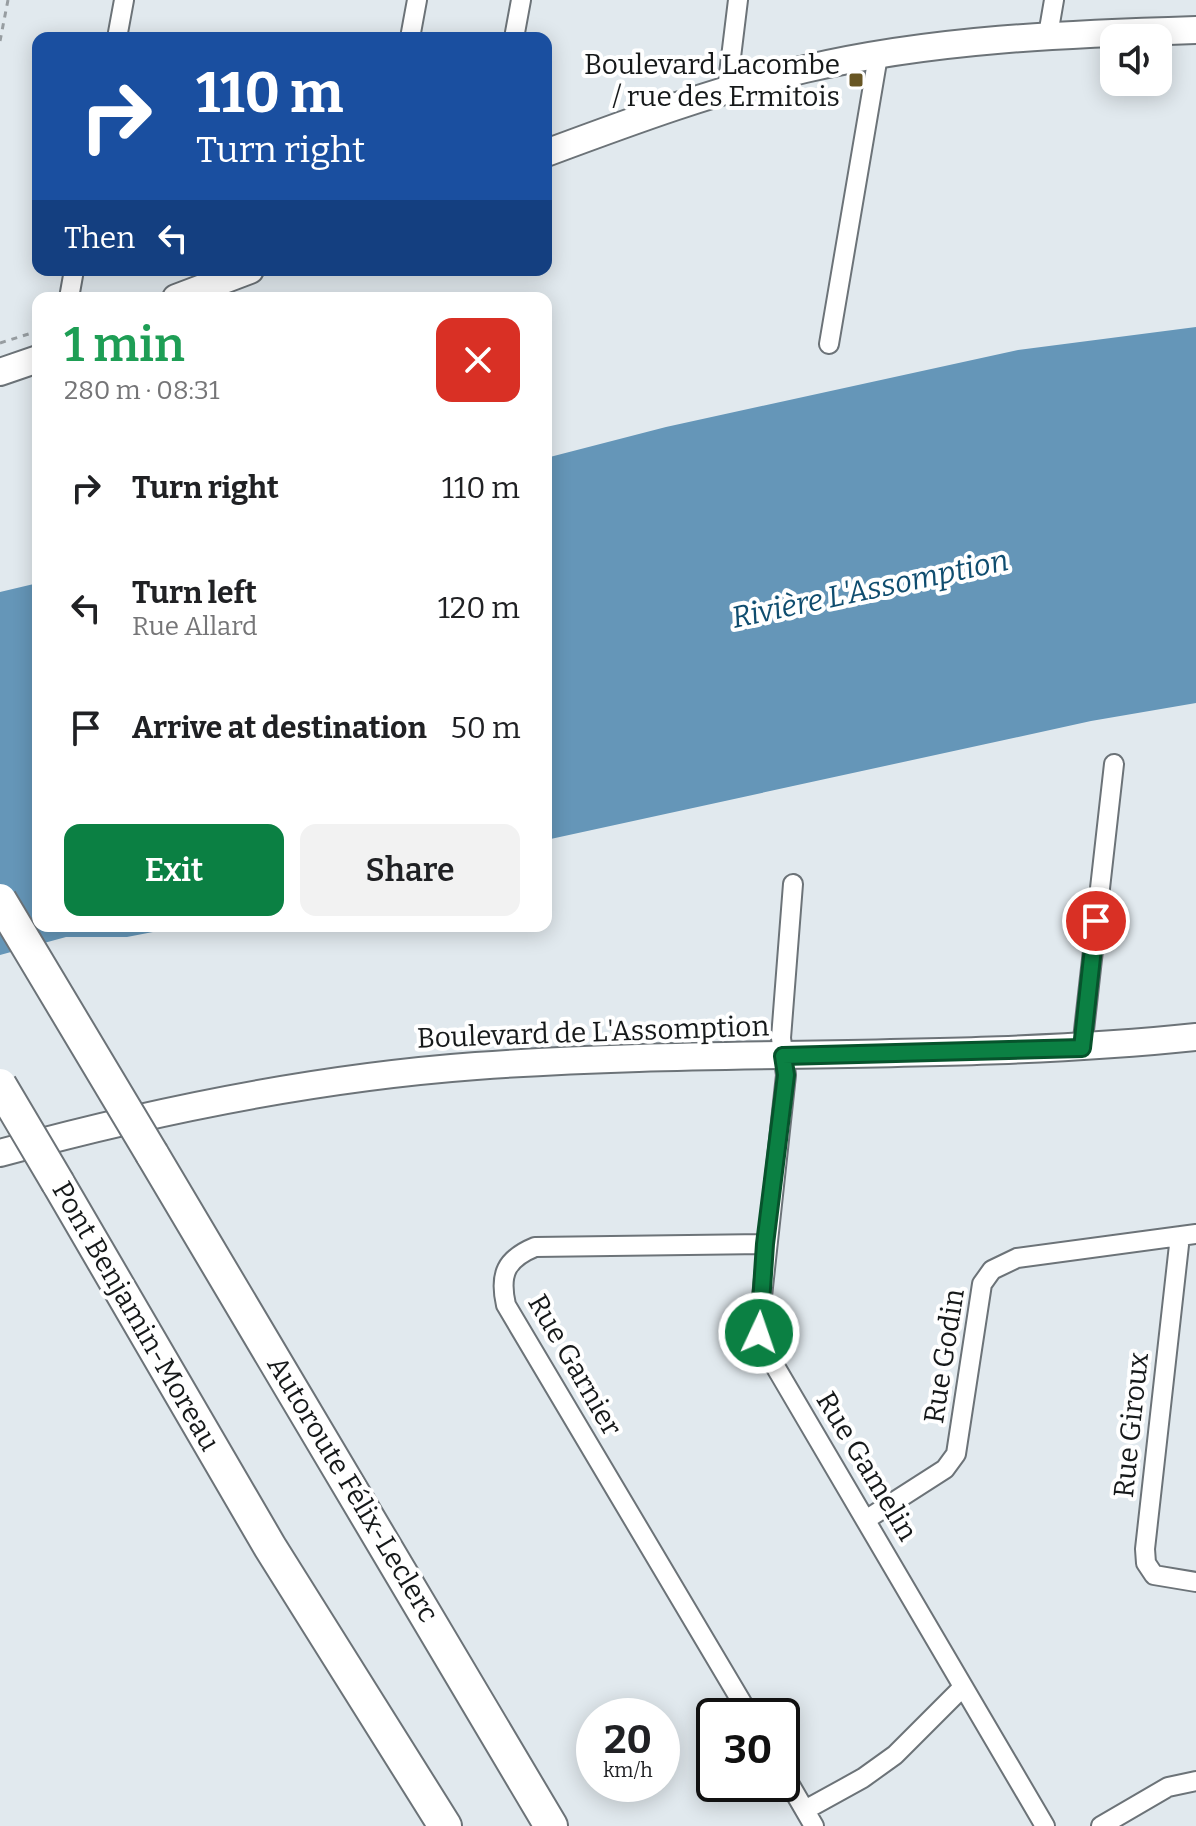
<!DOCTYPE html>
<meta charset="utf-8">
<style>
:root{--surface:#fff;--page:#f2f2f2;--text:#202124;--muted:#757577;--accent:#0b8043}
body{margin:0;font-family:Bitter,serif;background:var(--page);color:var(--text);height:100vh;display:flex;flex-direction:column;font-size:30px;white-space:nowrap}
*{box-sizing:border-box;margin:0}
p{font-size:26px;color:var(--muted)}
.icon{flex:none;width:44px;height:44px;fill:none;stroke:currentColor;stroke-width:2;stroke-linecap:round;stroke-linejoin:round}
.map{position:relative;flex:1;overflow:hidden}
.panel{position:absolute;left:32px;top:292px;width:520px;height:640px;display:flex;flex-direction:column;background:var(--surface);border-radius:16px;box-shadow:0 4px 20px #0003}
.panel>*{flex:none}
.hud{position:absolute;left:32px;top:32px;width:520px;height:244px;border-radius:16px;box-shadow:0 4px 20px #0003;background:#1a4fa0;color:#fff;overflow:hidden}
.tools{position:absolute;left:1100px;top:24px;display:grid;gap:16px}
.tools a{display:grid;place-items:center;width:72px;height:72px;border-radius:16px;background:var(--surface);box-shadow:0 4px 20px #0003;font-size:40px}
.speed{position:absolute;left:576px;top:1698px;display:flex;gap:16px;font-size:40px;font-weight:700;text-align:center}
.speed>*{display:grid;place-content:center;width:104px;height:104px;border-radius:50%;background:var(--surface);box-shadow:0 4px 20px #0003;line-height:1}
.speed small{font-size:20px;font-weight:400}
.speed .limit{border:4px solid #111;border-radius:12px;background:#fff;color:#111}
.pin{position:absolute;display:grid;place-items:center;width:68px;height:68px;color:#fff;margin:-34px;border:4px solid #fff;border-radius:50%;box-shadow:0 2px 8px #0007}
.me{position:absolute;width:88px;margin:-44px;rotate:3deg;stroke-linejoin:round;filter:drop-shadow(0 0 6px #0008)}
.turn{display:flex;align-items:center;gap:28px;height:168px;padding:0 32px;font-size:36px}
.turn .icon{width:104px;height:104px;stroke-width:2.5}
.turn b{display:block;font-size:56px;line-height:68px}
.then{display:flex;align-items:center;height:76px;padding:0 32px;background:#0003;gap:16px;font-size:30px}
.round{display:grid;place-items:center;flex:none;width:84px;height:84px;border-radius:16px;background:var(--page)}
.headline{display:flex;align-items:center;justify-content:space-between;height:136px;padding:0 32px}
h1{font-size:48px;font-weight:600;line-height:60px;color:#1e9e55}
.action{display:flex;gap:16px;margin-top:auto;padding:16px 32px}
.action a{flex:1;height:92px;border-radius:16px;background:var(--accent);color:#fff;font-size:32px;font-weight:600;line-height:92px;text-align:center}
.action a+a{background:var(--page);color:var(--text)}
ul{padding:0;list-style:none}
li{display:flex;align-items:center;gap:24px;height:120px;padding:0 32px}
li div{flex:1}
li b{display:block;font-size:30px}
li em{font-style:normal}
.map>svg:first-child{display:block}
.water{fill:#6596b8}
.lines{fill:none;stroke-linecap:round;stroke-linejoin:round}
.street-casing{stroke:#6c7378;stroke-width:22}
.secondary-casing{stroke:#6c7378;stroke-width:30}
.highway-casing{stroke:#6c7378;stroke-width:36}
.path{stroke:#979da1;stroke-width:3;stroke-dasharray:6 6;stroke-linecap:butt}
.street{stroke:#fff;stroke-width:18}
.secondary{stroke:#fff;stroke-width:26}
.highway{stroke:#fff;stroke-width:32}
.highway-bridge-casing{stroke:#6c7378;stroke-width:36;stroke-linecap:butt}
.highway-bridge{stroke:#fff;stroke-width:32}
.route-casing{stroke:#07532c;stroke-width:20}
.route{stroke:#0b8043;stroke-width:14}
.poi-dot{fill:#685624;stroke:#fff;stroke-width:3}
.labels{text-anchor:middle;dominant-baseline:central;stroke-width:8;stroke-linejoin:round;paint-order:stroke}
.poi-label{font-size:28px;fill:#16191a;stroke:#fff;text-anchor:end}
.street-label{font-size:28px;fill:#16191a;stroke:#fff}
.water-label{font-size:30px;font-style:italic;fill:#0f4d6f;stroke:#fff}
</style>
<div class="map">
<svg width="1196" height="1826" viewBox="0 0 1196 1826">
<rect width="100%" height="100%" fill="#e1e9ee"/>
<path class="water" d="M1196,327V703L1091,721L546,840V458L666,427L1018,350Z
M38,583V926H184L127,937H66L0,955V592Z"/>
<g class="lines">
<g class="street-casing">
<path id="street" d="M1048,35L1054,0
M117,38L124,0
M410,38L417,0
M514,38L521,0
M727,90L738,0
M69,298L74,270
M829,344L878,56
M793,884L781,1038L786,1075L760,1315L759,1333L765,1349L1045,1826
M1082,1048L1114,764
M1180,1236L1145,1549L1146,1563L1154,1575L1196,1582
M867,1519L945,1469L956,1454L982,1284L992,1270L1017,1258L1196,1234
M750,1716L506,1305C499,1274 506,1259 535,1247L765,1244
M782,1771L814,1826
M805,1810L863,1778L895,1755L963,1687
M1101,1826L1168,1787L1196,1781"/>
</g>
<g class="secondary-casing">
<path id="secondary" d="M546,153C632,121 716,90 805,69C933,39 1065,34 1196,30
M176,298L250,270
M0,372L38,359
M0,1153C157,1110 314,1078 476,1066C716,1048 957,1062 1196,1037"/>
</g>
<g class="highway-casing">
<path id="highway" d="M152,1154L551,1826
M58,1183L270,1547L445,1826"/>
</g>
<path class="path" d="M0,41L8,0
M0,343L38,331"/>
<use href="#street" class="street"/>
<use href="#secondary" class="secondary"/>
<use href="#highway" class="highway"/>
<g class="highway-bridge-casing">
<path id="highway-bridge" d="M0,900L152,1154
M0,1085L58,1183"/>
</g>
<use href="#highway-bridge" class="highway-bridge"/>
</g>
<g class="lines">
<g class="route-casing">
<path id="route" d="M759,1333L765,1244L786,1075L783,1056L1082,1048L1096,921"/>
</g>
<use href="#route" class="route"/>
</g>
<rect class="poi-dot" x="848" y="72" width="16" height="16" rx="4"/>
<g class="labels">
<g class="poi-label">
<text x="840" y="64">Boulevard Lacombe<tspan x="840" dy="32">/ rue des Ermitois</tspan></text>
</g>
<g class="street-label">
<text transform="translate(593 1032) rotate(-2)">Boulevard de L'Assomption</text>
<text transform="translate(136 1316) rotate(60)">Pont Benjamin-Moreau</text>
<text transform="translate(944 1356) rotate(-81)">Rue Godin</text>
<text transform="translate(575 1365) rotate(60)">Rue Garnier</text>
<text transform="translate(1131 1425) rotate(-84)">Rue Giroux</text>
<text transform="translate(867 1466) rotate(59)">Rue Gamelin</text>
<text transform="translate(353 1489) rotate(59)">Autoroute Félix-Leclerc</text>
</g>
<g class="water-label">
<text transform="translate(870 589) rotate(-12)">Rivière L'Assomption</text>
</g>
</g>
</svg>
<div class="tools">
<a><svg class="icon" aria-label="sound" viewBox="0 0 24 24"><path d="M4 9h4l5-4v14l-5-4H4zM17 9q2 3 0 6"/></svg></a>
</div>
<div class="speed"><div>20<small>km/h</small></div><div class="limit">30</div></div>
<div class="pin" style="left:1096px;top:921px;background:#d93025"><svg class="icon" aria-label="arrive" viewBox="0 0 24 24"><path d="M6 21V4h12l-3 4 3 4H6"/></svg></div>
<svg class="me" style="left:759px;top:1333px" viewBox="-20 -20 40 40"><circle r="17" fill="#0b8043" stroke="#fff" stroke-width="3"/><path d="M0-11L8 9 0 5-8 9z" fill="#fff"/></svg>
<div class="hud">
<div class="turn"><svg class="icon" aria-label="right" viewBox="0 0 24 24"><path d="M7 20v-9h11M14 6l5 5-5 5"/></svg><div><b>110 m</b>Turn right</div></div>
<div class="then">Then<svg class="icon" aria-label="left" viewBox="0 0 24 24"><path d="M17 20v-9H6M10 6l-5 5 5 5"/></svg></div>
</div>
<section class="panel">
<div class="headline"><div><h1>1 min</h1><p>280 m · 08:31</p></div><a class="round" style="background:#d93025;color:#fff"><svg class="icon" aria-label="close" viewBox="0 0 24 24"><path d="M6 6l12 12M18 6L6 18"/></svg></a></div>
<ul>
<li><svg class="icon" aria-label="right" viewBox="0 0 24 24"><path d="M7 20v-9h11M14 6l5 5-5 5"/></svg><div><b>Turn right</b></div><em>110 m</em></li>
<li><svg class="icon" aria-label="left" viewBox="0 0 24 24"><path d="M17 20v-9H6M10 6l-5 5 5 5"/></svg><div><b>Turn left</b><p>Rue Allard</p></div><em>120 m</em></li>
<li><svg class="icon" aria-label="arrive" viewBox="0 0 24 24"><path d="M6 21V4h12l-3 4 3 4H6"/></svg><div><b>Arrive at destination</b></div><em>50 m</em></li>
</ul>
<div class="action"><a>Exit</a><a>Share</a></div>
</section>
</div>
